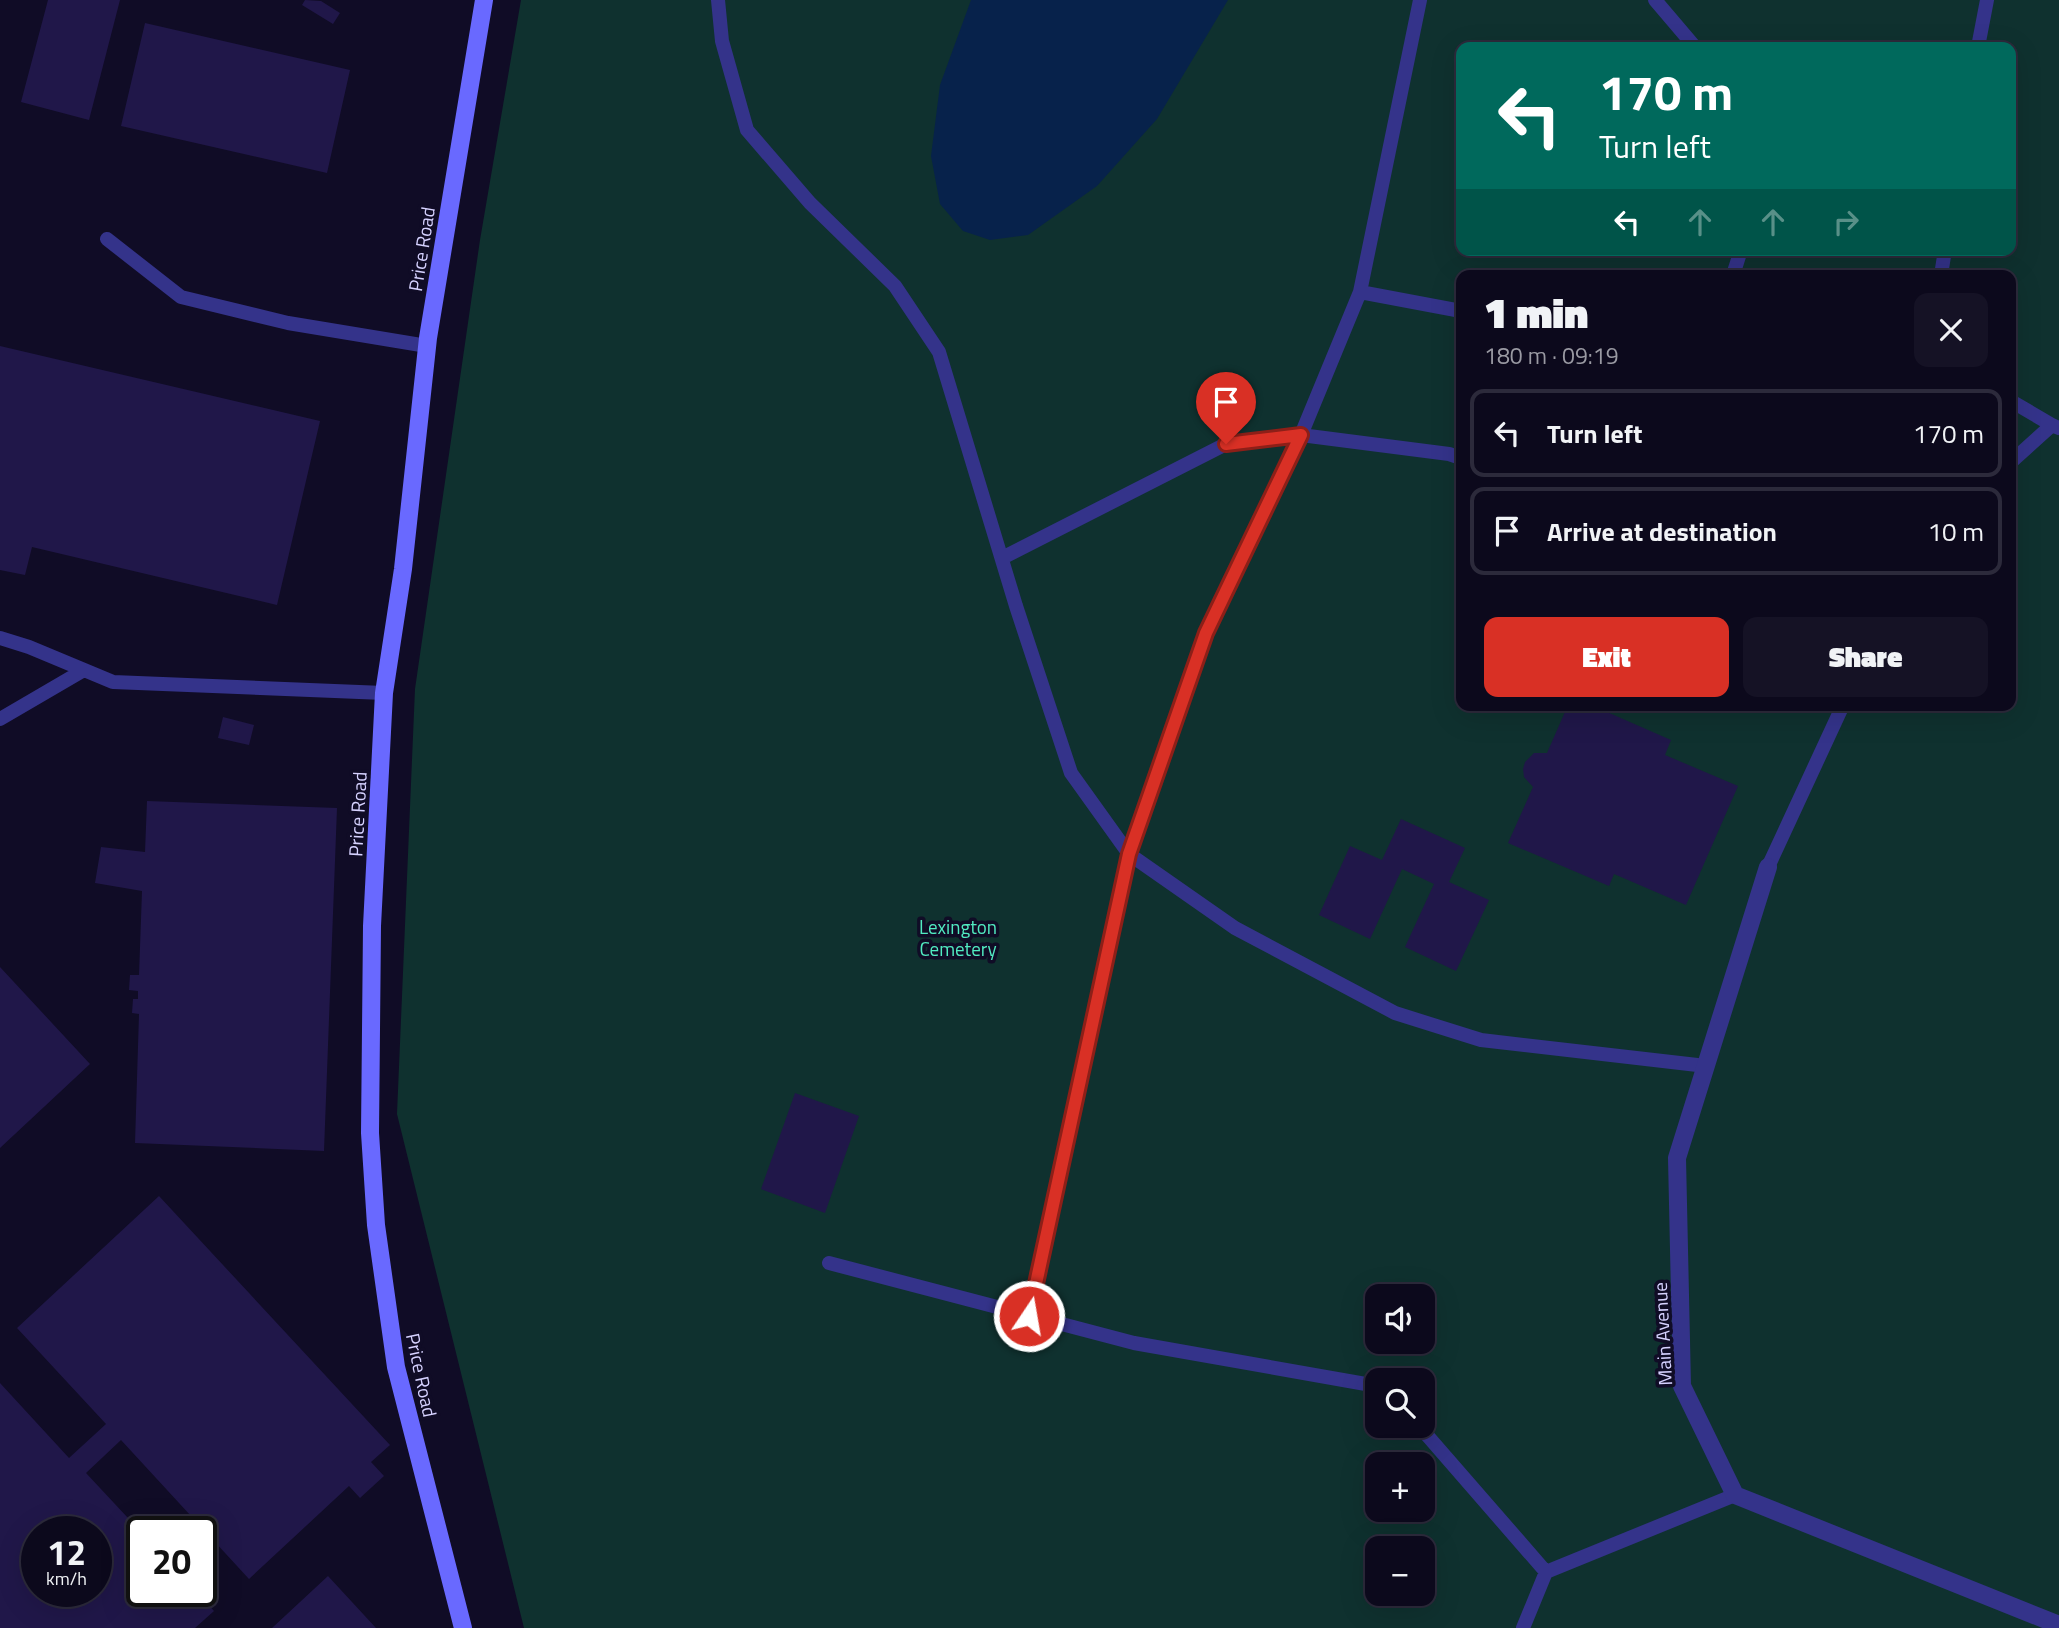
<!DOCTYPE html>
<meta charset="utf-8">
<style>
:root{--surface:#0c091c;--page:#151225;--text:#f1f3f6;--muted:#9a9aa3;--line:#2c2a3b;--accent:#d93025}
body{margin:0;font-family:"Titillium Web",sans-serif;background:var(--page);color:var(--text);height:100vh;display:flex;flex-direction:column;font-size:26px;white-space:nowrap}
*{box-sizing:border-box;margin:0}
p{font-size:23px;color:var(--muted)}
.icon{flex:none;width:38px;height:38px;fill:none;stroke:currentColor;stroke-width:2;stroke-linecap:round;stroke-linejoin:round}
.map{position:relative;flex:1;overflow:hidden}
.details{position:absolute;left:1456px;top:270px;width:560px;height:441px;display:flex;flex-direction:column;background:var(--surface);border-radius:14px;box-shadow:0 7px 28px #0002,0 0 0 2px var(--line)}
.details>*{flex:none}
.hud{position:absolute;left:1456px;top:42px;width:560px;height:214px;border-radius:14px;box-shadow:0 7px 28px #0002,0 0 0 2px var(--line);background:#00695c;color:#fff;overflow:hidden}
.buttons{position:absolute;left:1365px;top:1284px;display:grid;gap:14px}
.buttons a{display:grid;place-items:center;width:70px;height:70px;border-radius:14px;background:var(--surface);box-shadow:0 7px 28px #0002,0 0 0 2px var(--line);font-size:35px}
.speed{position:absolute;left:21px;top:1516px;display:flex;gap:14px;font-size:35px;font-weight:700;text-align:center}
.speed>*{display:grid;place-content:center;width:91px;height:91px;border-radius:50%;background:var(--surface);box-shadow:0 7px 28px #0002,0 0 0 2px var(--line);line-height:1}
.speed small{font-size:18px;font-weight:400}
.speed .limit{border:4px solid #111;border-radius:10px;background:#fff;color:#111}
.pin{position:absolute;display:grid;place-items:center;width:60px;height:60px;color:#fff;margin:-72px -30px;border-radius:50% 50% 50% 0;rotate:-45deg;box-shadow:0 0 7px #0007}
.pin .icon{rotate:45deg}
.me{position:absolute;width:77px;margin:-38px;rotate:12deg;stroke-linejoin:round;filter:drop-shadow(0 0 5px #0008)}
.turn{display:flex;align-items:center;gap:24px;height:147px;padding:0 28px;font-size:32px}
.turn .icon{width:91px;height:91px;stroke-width:2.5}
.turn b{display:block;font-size:49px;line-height:60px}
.lanes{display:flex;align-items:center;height:66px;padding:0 28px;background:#0003;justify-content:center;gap:35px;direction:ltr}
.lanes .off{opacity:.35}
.round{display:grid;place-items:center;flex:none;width:74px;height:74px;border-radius:14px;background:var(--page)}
.head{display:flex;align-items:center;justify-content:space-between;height:119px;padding:0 28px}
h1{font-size:42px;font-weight:800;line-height:52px}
.action{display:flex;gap:14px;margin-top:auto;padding:14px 28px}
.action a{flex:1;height:80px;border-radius:14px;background:var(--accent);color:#fff;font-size:28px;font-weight:800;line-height:80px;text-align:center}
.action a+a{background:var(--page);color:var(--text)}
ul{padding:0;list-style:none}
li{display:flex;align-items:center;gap:21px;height:88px;margin:0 14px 10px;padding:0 14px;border:4px solid var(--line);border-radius:14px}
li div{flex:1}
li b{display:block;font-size:26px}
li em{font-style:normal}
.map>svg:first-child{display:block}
.green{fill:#0f312f;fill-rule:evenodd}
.water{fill:#07224b}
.building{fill:#201749;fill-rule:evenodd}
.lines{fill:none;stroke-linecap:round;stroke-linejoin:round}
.lane{stroke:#34338a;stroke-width:14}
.street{stroke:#34338a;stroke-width:18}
.secondary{stroke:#6969ff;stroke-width:18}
.route-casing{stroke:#8d1f18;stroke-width:18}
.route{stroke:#d93025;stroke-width:12}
.labels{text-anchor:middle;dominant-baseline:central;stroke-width:7;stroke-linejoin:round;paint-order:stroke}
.street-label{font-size:19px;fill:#d6d2ff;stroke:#100c26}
.park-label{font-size:19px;fill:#51ebc1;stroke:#100c26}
</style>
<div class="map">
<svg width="2059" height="1628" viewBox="0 0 2059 1628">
<rect width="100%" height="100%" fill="#100c26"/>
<path class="green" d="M521,0H2059V1628H524L397,1114L415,689L480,240ZM1461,47H2011V250H1461ZM1461,275H2011V705H1461ZM1377,1297H1423V1342H1377ZM1377,1381H1423V1426H1377ZM1377,1465H1423V1510H1377ZM1377,1549H1423V1594H1377Z"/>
<path class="water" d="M971,0H1228L1157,119L1097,186L1028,235L990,240L963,231L940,204L931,156L940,85Z"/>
<path class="building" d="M48,0H120L89,120L21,102Z
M305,0L321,1L340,13L333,24L302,5Z
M145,23L350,70L327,173L121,126Z
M0,346L320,421L277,605L32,547L25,575L0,570Z
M1568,705H1591L1671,740L1665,755L1738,786L1686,905L1614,874L1609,886L1508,843L1533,787L1524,777L1523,769L1525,762L1534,753H1547Z
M223,717L254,725L249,745L218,738Z
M147,801L337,808L324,1151L135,1143L139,1014L132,1013L133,999H138V991L129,990L130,975H139L142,891L95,883L101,847L145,852Z
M1401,819L1465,848L1449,882L1489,900L1456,971L1405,947L1434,884L1402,869L1370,939L1319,915L1350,846L1382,860Z
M0,967L90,1064L0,1148Z
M795,1093L859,1116L825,1213L761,1189Z
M159,1196L390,1445L371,1462L384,1476L360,1498L349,1486L249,1579L121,1440L86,1473L142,1533V1591H196L214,1611L195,1628H0V1383L69,1458L106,1424L17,1328ZM37,1531H96V1591H37Z
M328,1576L376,1628H272Z"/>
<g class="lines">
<path class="lane" d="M718,0L722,41L747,130L810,203L895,286L939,352L1016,606L1071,773L1129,854L1235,928L1395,1013L1481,1040L1706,1066
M1655,0L1695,47
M1978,47L1987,0
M107,239L181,297L288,323L427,346
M1733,275L1741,250
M1941,275L1945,250
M1360,292L1461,311
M2011,401L2052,425
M2011,462L2052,425L2059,428
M1002,558L1226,444L1301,435L1449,454L1461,458
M0,638L29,647L113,682L384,693
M0,719L84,670
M1768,867L1843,705
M829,1263L1134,1343L1377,1386
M1029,1316L1129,854L1206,633L1301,435L1360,292L1420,0
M1419,1426L1546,1572
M1523,1628L1546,1572L1735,1495"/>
<path class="street" d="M1768,867L1677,1158L1682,1386L1735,1495L2059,1625"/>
<path class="secondary" d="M463,1628L396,1367L376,1225L370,1133L372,926L384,693L403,569L428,338L484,0"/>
</g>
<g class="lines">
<g class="route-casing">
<path id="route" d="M1029,1316L1129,854L1206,633L1301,435L1226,444"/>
</g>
<use href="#route" class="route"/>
</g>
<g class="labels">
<g class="street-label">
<text transform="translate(421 249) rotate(-81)">Price Road</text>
<text transform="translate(357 814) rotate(-87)">Price Road</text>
<text transform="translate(1662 1334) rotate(-93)">Main Avenue</text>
<text transform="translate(422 1375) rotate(78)">Price Road</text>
</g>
<g class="park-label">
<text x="958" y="926">Lexington<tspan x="958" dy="22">Cemetery</tspan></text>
</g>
</g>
</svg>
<div class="buttons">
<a><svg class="icon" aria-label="sound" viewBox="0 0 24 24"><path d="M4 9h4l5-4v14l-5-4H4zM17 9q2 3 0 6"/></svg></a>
<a><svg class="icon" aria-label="search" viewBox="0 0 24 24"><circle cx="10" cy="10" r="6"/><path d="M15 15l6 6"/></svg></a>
<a>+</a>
<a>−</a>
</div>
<div class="speed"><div>12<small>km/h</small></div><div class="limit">20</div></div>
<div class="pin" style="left:1226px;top:444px;background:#d93025"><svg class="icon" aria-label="arrive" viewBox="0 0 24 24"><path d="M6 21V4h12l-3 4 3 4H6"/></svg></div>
<svg class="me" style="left:1029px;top:1316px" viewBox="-20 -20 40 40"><circle r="17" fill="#d93025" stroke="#fff" stroke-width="3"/><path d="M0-11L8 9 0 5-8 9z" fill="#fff"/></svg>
<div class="hud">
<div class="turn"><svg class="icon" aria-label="left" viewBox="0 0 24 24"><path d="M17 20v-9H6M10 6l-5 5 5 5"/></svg><div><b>170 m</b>Turn left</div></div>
<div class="lanes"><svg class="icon" aria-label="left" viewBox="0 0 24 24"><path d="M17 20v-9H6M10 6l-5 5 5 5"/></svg><svg class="icon off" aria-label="ahead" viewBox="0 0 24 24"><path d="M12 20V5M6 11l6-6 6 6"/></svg><svg class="icon off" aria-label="ahead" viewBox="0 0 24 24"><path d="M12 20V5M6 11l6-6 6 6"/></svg><svg class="icon off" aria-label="right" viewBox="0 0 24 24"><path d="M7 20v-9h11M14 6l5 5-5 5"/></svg></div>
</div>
<section class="details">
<div class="head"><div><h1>1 min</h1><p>180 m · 09:19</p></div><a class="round"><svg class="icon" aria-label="close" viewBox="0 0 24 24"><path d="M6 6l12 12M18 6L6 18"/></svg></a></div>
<ul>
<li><svg class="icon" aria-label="left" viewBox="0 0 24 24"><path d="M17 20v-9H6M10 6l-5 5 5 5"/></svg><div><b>Turn left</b></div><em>170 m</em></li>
<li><svg class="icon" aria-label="arrive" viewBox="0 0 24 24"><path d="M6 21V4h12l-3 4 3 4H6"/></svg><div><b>Arrive at destination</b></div><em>10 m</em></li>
</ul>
<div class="action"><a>Exit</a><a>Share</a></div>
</section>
</div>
